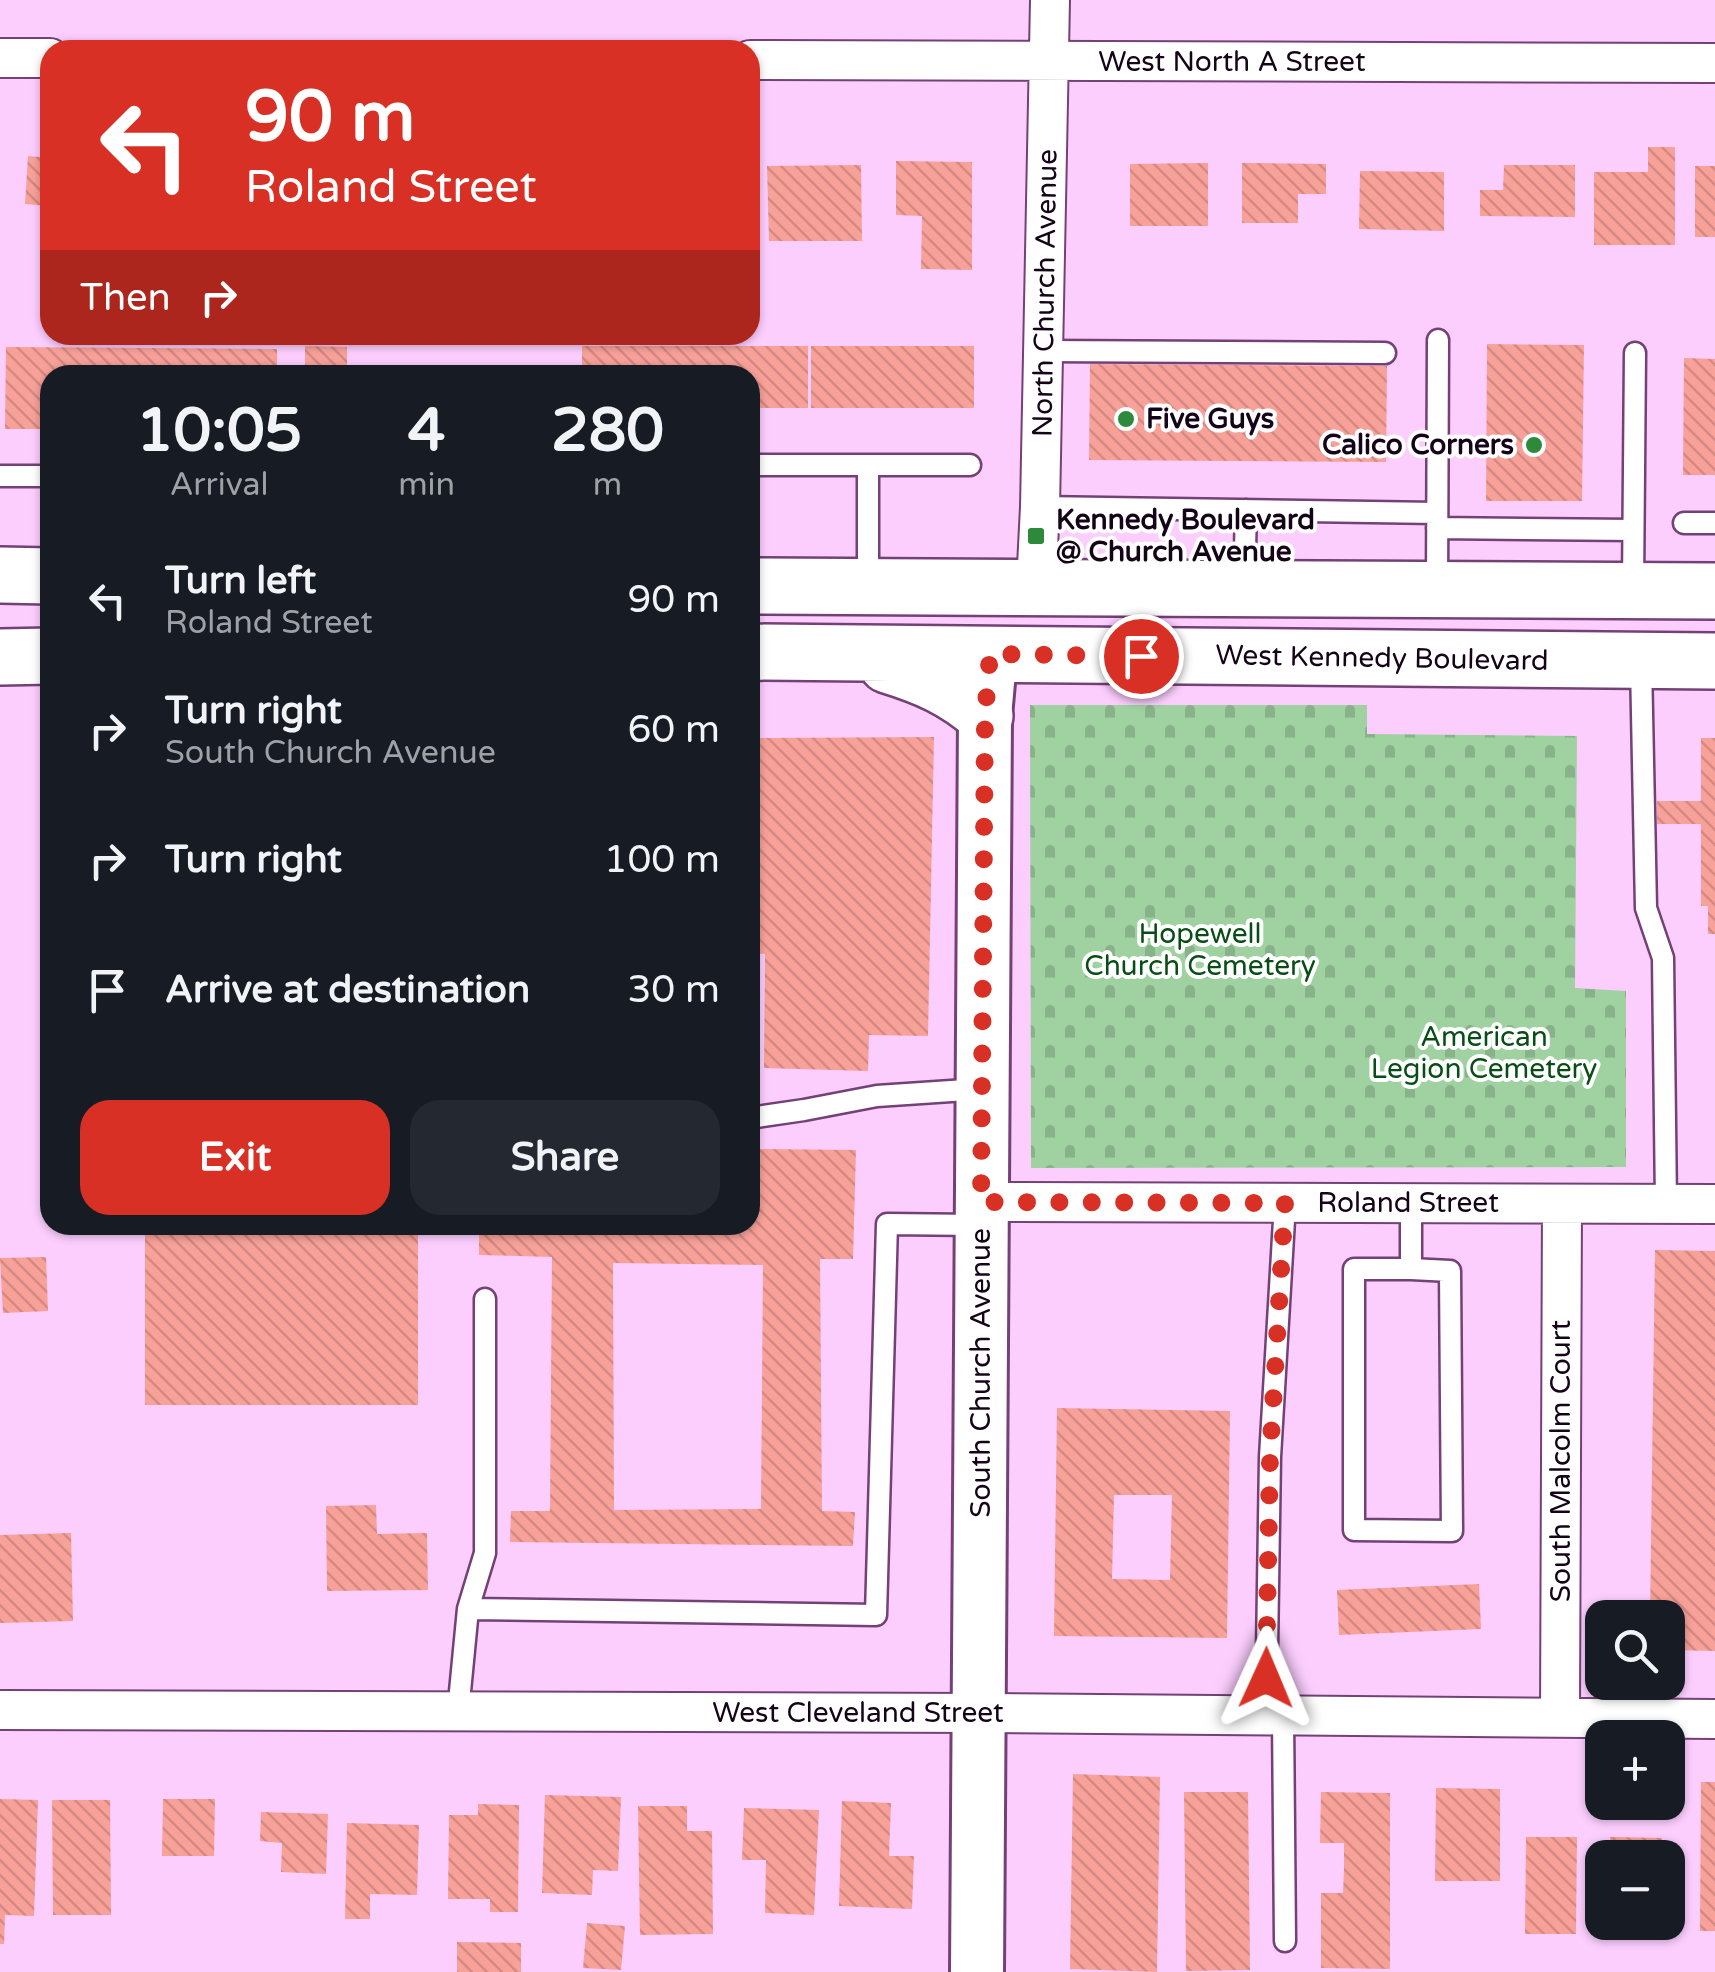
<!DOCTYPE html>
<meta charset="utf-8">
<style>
:root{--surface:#171b24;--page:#242831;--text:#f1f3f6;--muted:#9ea1a6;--accent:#d93025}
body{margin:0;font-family:"Varela Round",sans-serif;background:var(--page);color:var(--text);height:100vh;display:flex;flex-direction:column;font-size:38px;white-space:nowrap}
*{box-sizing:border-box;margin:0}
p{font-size:32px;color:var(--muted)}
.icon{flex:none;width:55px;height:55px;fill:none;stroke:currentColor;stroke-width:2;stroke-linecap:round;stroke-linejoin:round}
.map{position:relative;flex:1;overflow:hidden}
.sheet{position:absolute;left:40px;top:365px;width:720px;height:870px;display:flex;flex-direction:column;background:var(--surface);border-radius:30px;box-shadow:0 2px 8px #0004}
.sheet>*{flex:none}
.hud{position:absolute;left:40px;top:40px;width:720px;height:305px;border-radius:30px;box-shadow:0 2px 8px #0004;background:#d93025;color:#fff;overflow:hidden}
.fabs{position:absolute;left:1585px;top:1600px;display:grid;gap:20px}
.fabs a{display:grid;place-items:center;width:100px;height:100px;border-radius:20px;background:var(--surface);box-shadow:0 2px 8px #0004;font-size:50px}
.pin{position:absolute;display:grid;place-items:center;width:85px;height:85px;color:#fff;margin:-42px;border:5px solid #fff;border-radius:50%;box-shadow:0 2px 10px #0007}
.me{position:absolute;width:110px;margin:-55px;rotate:1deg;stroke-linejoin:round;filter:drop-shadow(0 0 8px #0008)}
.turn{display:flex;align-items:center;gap:35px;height:210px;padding:0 40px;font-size:45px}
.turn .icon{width:130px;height:130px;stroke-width:2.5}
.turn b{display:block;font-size:70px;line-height:85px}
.then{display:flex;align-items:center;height:95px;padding:0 40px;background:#0003;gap:20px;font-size:38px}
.eta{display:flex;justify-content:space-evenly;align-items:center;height:170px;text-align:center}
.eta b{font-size:60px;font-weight:700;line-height:70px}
.action{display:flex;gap:20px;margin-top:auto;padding:20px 40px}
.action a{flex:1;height:115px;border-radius:30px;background:var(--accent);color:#fff;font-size:40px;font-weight:700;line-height:115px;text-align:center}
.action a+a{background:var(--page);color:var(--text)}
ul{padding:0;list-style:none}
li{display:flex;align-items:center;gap:30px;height:130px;padding:0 40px}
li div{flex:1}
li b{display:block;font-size:38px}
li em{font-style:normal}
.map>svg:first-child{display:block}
.cemetery{fill:url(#cemetery-stones)}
.building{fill:url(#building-back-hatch);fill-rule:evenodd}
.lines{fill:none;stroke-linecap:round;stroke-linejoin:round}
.lane-casing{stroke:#734175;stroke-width:25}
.street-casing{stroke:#734175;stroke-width:42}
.secondary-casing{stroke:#734175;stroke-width:58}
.primary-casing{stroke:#734175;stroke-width:60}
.lane{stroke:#fff;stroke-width:20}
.street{stroke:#fff;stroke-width:38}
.secondary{stroke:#fff;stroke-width:52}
.primary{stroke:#fff;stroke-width:55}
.route{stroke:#d93025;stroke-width:18;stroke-dasharray:0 32.4}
.poi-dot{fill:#2e893a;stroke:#fff;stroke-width:4}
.labels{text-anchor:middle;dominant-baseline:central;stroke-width:8;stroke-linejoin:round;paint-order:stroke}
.street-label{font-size:28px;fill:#150417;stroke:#fff}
.poi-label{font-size:28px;font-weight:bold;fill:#150417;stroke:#fff;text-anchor:start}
.park-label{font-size:28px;fill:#094d16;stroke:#fff}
</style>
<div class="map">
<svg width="1715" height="1972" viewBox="0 0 1715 1972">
<defs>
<pattern id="cemetery-stones" width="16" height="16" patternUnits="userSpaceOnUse" patternTransform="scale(2.5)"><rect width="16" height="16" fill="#9fd1a1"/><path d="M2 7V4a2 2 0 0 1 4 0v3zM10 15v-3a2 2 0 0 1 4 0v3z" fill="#88b28a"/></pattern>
<pattern id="building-back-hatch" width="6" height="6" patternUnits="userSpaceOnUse" patternTransform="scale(2.5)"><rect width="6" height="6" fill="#f8a199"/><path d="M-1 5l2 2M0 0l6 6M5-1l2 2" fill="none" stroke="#d48983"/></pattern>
</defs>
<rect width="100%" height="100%" fill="#fccefe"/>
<path class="cemetery" d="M1030,705H1367V734L1577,736L1575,988L1626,991V1167L1031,1168Z"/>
<path class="building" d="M1648,147H1675V245H1594V172H1648Z
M28,156L50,158V206L25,204Z
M896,161L972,162V270L921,269L922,216L896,215Z
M1208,163V226H1130V164Z
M1242,163L1326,164V194H1298V223H1242Z
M861,165L862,241H769L767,166Z
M1504,165H1575V217L1480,216V190H1503Z
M1695,166H1715V237H1695Z
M1360,171L1444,172V231L1359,229Z
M1487,344L1584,345L1582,501H1486Z
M305,346L347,347V375H305Z
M582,346H808V408H750V375H582Z
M811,346H974V408H811Z
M6,347L277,349V375H50V429H5Z
M1684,358L1715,359V475H1683Z
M1090,364L1387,366L1386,462L1089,460Z
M934,737L928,1036L869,1035L868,1071L764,1068L765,954L750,953V738Z
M1701,738H1715V934H1708V906H1701V824H1657V801H1701Z
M46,751H50V850H46Z
M750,1149L856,1150L853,1259H820L822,1511L855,1512L853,1546L510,1542L511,1511H550L552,1257L479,1255V1225H750ZM613,1263L763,1265L761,1509L614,1510Z
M145,1225H418V1405H145Z
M1655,1250L1715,1251V1651L1668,1650V1618H1650Z
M46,1257L48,1311L3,1313L0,1258Z
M1057,1408L1230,1411L1227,1638L1054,1636ZM1114,1495H1172L1170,1580L1112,1579Z
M376,1505L377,1534L427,1533L428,1590L327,1591L326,1506Z
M71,1533L73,1621L0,1623V1535Z
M1479,1584L1481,1629L1339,1635L1337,1590Z
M1073,1774L1160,1777L1157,1972L1070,1969Z
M1701,1782H1715V1931H1700Z
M1436,1788L1500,1789V1881H1435Z
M1184,1792H1248L1250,1970L1186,1971Z
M1321,1792L1390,1793V1969L1321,1968V1893H1343L1344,1868V1843H1320Z
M545,1795L621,1797L618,1871L593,1870L592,1895L542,1893Z
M0,1799L38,1800L34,1916L5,1915L4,1944H0Z
M163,1799H215L214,1856H162Z
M52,1800H110L111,1915H53Z
M842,1801L891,1803L889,1856H914L912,1909L839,1906Z
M478,1804L519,1805L518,1912H490V1899H448L449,1815H478Z
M638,1806H687V1831H712L713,1934L640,1935Z
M744,1808L819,1810L814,1915L765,1913L766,1860H742Z
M261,1812L328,1814L326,1874L281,1872L282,1843L260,1841Z
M347,1823L419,1825L417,1895L370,1894V1919H345Z
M1526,1837H1577L1576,1934H1525Z
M1610,1837L1662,1838V1858H1610Z
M1610,1922H1662V1933H1610Z
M587,1923L625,1926L621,1970L583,1968Z
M457,1942L521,1943V1972H457Z"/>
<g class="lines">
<g class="lane-casing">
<path id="lane" d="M1043,351L1385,353
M750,465H970
M868,465V583
M0,476H50
M1040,507L1437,513
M1684,523H1715
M1437,528L1633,530
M1633,586L1635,353
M1244,588L1246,510
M1437,588L1438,340
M1641,664L1646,908L1663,958L1666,1204
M750,1118L804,1110L877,1096L981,1089
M1411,1203V1269H1354V1530L1452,1531L1450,1271L1411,1269
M468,1609L876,1615L887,1224L979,1225
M458,1712L468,1609L485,1553V1299
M1266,1715L1270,1457L1285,1203
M1283,1715L1285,1941"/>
</g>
<g class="street-casing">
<path id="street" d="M0,58H50
M750,60L1715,63
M1036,586L1040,507L1050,0
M981,1202L1715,1204
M0,1710L980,1713L1715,1719
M1560,1717L1562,1204"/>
</g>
<g class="secondary-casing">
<path id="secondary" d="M977,1972L985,716L989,671"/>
</g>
<g class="primary-casing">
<path id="primary" d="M0,575L50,576
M750,586L1715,591
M750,652L1715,661
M0,657L50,656
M887,665C926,677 954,689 985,716"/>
</g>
<use href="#lane" class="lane"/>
<use href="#street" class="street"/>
<use href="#secondary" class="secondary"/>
<use href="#primary" class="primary"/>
</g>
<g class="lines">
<path class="route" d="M1141,656L990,654L985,716L981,1202L1285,1203L1270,1456L1266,1678"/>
</g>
<g class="poi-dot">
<circle cx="1126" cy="419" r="10"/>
<circle cx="1534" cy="445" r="10"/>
<rect x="1026" y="526" width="20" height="20" rx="5"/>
</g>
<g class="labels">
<g class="street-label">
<text x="1232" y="62">West North A Street</text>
<text transform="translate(1045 293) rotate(-89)">North Church Avenue</text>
<text transform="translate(1382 658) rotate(1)">West Kennedy Boulevard</text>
<text x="1408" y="1203">Roland Street</text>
<text transform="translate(981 1373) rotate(-90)">South Church Avenue</text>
<text transform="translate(1561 1461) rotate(-90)">South Malcolm Court</text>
<text x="858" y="1713">West Cleveland Street</text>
</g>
<g class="poi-label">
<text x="1146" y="419">Five Guys</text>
<text x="1514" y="445" text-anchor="end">Calico Corners</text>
<text x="1056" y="520">Kennedy Boulevard<tspan x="1056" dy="32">@ Church Avenue</tspan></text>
</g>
<g class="park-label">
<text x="1200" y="934">Hopewell<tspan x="1200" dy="32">Church Cemetery</tspan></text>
<text x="1484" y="1037">American<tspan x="1484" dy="32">Legion Cemetery</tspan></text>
</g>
</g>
</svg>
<div class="fabs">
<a><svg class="icon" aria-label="search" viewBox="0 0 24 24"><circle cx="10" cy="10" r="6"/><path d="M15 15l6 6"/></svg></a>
<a>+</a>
<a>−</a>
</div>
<div class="pin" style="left:1141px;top:656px;background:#d93025"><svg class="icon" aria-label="arrive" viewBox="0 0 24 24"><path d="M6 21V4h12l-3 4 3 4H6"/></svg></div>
<svg class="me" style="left:1266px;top:1678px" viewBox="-20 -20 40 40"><path d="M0-17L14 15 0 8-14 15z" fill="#d93025" stroke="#fff" stroke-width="4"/></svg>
<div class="hud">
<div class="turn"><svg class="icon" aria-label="left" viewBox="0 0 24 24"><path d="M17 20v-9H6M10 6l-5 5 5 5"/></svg><div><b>90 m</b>Roland Street</div></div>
<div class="then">Then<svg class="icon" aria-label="right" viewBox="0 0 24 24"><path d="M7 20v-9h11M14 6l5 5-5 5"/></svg></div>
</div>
<section class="sheet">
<div class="eta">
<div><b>10:05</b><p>Arrival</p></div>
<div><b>4</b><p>min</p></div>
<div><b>280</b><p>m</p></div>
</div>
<ul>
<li><svg class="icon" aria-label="left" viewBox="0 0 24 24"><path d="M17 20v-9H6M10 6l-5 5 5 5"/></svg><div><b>Turn left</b><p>Roland Street</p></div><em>90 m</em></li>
<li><svg class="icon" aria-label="right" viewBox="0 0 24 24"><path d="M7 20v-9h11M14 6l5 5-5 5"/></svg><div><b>Turn right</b><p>South Church Avenue</p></div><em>60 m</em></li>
<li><svg class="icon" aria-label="right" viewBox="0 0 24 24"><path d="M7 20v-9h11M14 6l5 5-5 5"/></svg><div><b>Turn right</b></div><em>100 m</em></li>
<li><svg class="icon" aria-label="arrive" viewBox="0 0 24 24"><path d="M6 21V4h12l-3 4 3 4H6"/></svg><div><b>Arrive at destination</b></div><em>30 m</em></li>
</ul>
<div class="action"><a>Exit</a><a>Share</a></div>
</section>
</div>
